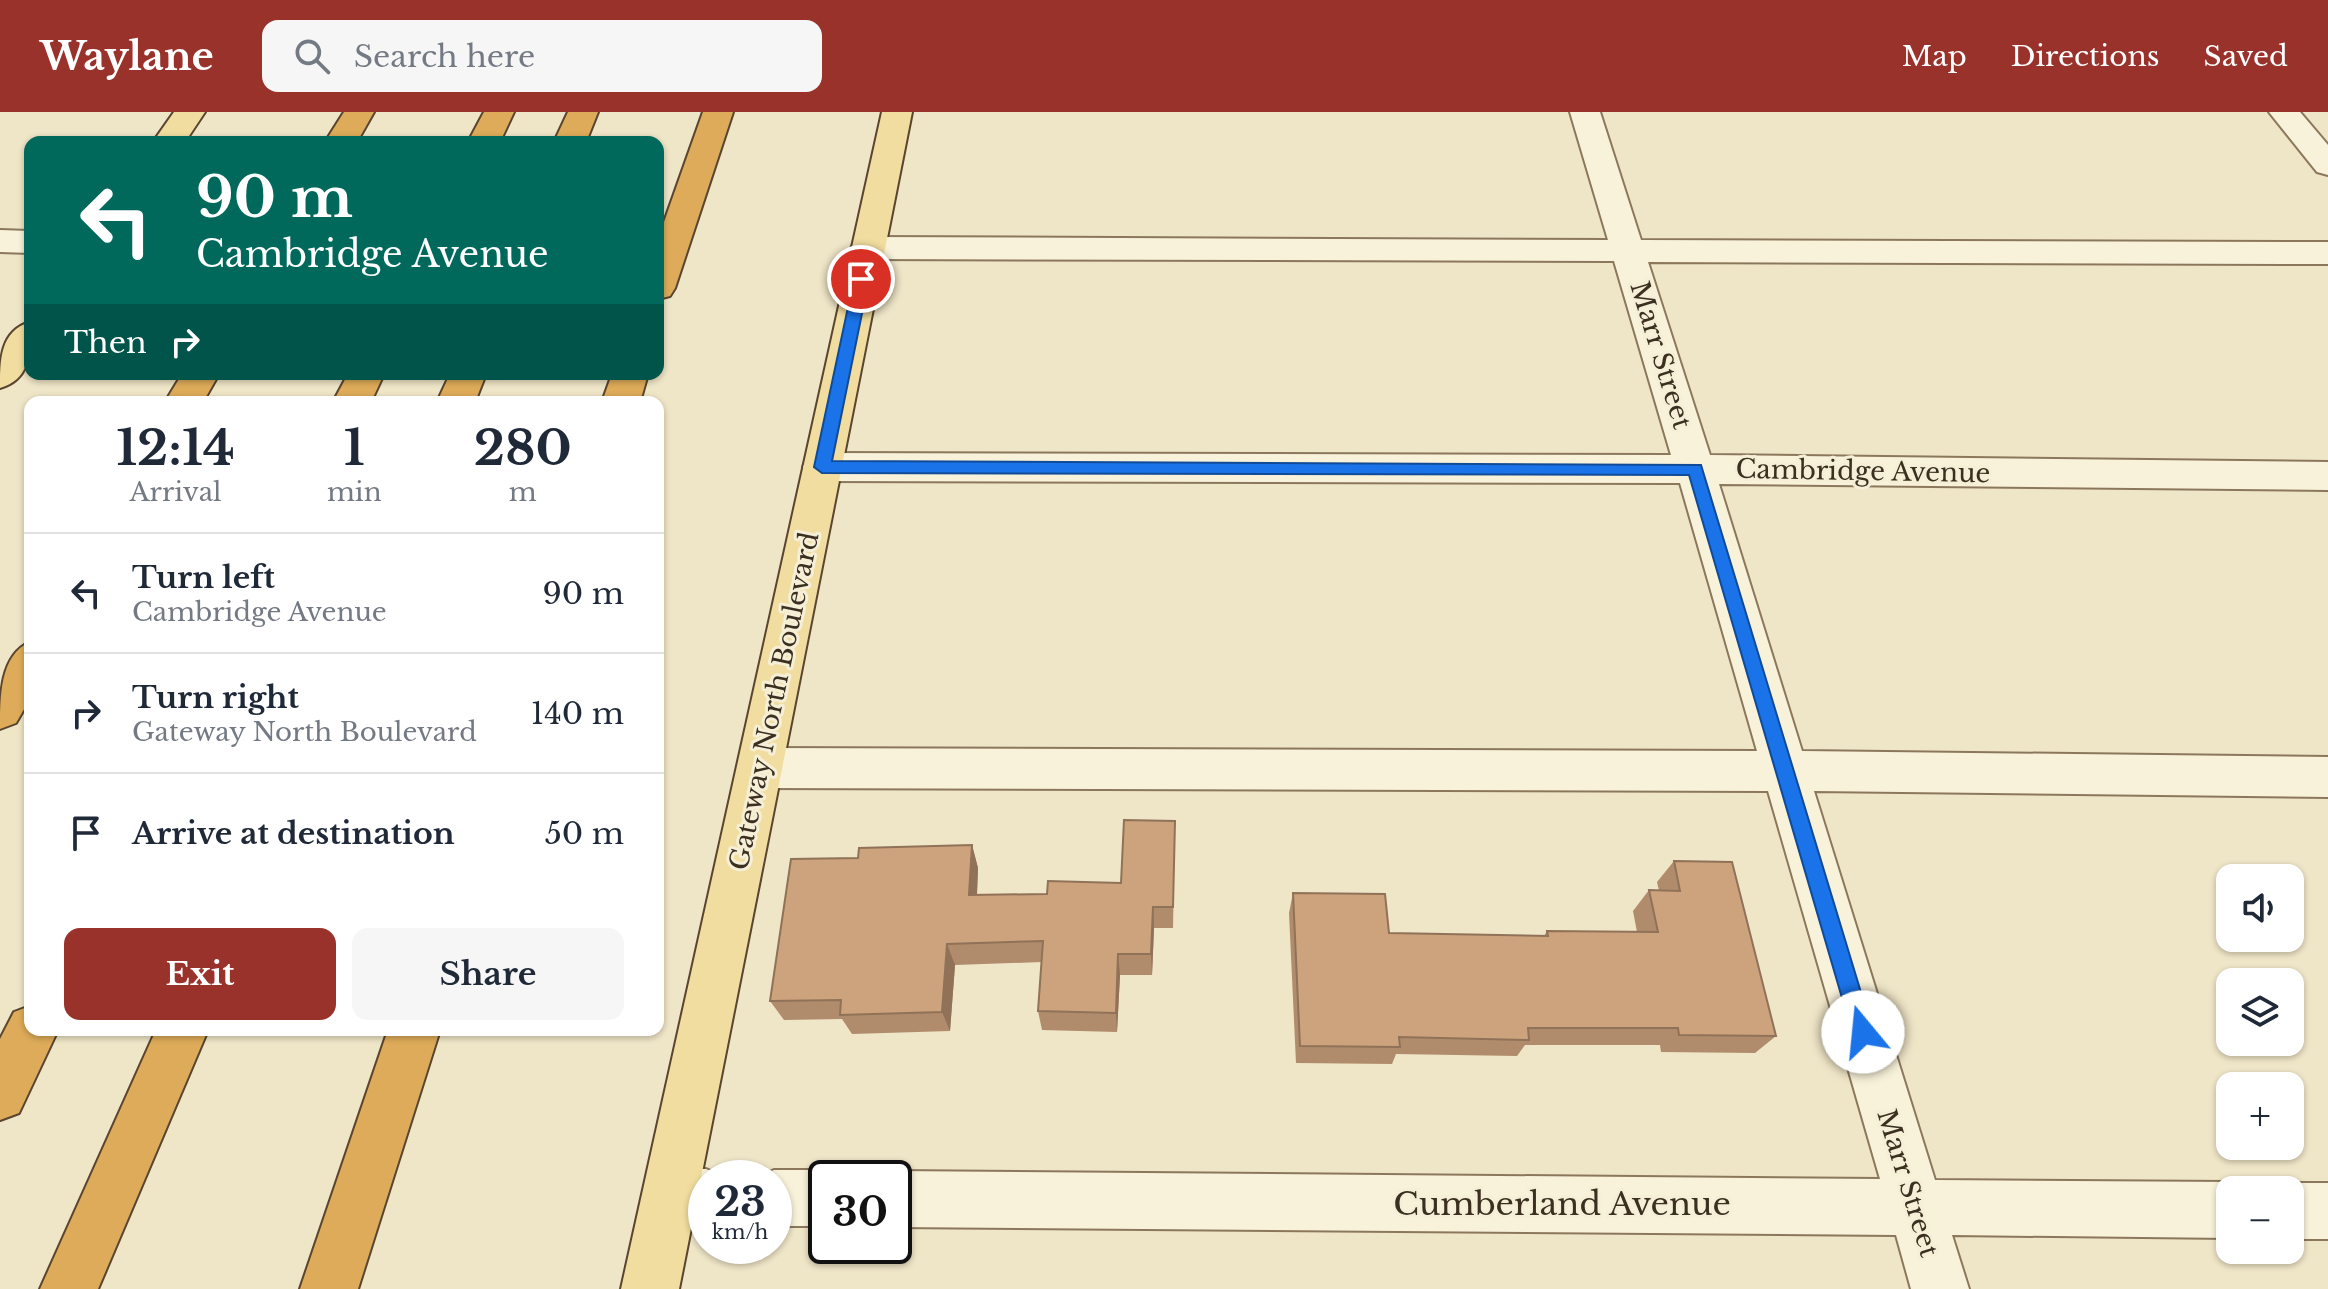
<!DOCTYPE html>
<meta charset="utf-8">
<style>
:root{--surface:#fff;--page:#f6f6f7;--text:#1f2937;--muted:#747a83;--line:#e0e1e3;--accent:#9a322c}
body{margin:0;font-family:"Libre Baskerville",serif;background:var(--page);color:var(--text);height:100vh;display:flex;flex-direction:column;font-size:30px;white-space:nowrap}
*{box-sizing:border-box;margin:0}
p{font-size:26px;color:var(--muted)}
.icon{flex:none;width:44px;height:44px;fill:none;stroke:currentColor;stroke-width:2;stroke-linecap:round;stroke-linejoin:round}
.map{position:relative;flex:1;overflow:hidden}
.details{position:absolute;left:24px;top:284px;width:640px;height:640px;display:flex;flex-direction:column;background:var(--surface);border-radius:16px;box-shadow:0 2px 6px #0004}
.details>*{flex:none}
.guide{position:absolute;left:24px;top:24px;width:640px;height:244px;border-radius:16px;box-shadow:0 2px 6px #0004;background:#00695c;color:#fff;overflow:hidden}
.tools{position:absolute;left:2216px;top:752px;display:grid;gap:16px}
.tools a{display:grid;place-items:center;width:88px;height:88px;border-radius:16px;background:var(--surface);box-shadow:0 2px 6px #0004;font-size:40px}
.speed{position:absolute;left:688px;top:1048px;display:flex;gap:16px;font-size:40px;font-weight:700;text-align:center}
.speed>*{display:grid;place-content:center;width:104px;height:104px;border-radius:50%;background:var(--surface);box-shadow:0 2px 6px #0004;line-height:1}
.speed small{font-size:20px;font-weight:400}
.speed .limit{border:4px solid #111;border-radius:12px;background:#fff;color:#111}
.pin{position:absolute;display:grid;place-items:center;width:68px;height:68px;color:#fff;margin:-34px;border:4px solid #fff;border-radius:50%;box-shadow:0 2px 8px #0007}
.me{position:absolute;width:88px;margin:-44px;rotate:343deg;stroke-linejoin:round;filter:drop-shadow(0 0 6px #0008)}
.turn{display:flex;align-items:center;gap:28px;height:168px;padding:0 40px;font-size:36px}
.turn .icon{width:104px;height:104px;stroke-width:2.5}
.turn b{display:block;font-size:56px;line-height:68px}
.then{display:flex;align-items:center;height:76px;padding:0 40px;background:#0003;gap:16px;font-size:30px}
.eta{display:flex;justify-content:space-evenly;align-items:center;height:136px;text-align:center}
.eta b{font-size:48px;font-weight:700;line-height:56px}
.primary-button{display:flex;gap:16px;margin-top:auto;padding:16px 40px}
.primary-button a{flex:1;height:92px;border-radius:16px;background:var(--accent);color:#fff;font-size:32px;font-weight:700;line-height:92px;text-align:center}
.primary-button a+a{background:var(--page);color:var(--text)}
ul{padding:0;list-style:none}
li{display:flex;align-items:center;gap:24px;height:120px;padding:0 40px;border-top:2px solid var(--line)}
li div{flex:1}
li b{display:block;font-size:30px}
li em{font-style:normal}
header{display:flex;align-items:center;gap:48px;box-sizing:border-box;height:112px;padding:0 40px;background:var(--accent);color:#fff}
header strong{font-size:38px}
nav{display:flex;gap:44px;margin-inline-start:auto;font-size:28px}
.search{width:560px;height:72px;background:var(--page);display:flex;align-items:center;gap:20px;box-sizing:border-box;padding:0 28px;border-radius:16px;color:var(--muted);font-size:30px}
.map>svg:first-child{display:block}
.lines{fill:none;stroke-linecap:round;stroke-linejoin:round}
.minor-casing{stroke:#8b785c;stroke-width:4}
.major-casing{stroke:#594530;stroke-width:4}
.highway-casing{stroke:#594530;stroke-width:4}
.minor{fill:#f9f2da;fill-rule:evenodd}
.major{fill:#f1dd9f;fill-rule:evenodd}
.highway{fill:#ddab59;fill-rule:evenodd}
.wall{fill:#b08c6c}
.shaded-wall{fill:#907258}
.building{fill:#cda37d;stroke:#907258;stroke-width:2}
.route{fill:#1a73e8;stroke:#114b97;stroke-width:2}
.labels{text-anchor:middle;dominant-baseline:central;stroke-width:6;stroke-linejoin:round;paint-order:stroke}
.street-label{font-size:26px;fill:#3b2f20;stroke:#f6efd7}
.near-street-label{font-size:32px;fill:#3b2f20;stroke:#f6efd7}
</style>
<header>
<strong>Waylane</strong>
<div class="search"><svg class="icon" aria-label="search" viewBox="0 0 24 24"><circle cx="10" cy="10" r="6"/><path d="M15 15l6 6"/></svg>Search here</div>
<nav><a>Map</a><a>Directions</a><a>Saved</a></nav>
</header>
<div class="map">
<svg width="2328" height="1177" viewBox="0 0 2328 1177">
<rect width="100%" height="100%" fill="#efe5c7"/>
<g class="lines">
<g class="minor-casing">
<path id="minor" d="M1570,0H1600L1641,128L2328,130V152L1648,150L1710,343L2328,350V378L1719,372L1802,639L2328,645V685L1814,679L1935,1068L2230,1070L2249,1078H2230V1126L1952,1123L1969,1177H1911L1896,1123L894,1115V1066H878L894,1059L1880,1067L1768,679L760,676L744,670L737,656L744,642L760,636L1757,639L1680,371L822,369L808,365L803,355L808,345L822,341L1671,343L1614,149L868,147L856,144L851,136L856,128L868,125L1608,128Z
M2269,0H2300L2328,33V63L2317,60Z
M0,118L30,119V141L0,140Z
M670,1057H706L726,1065L706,1066V1113H670L650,1105L642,1085L650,1065Z
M774,1058H826L844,1066H826V1114H774V1066H756Z
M2290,1071H2328V1127H2290V1078H2274Z"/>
</g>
<g class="major-casing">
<path id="major" d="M174,0H205L185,30H153Z
M882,0H912L679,1177H621Z
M30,210C30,238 32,267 0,276C0,248 0,219 30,210Z"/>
</g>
<g class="highway-casing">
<path id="highway" d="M344,0H374L357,30H325Z
M484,0H514L500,30H468Z
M568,0H598L586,30H554Z
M703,0H733L675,176L670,184L658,187V127Z
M182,262H219L203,290H165Z
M348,262H384L371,290H333Z
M450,262H486L475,290H437Z
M612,262H648L640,290H602Z
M30,530V587L16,611L0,617C0,584 0,543 30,530Z
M30,894V918H58L19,1001L0,1008V927L14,900Z
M156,918H208L98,1177H40Z
M388,918H440L358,1177H300Z"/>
</g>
<use href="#minor" class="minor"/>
<use href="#major" class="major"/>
<use href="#highway" class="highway"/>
</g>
<path class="wall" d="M1175,709L1173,816H1154L1152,863H1120L1117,920L1042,918L1038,899L1042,850L955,853L950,919L852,922L842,907L784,908L770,889L858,746L972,733L978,756L977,783L1047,782L1121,771Z
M1674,749L1776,924L1755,941L1661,940L1660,933H1525L1517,944L1396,942L1392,952L1296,951L1289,801L1293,781L1389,821L1544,824L1547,819L1637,820L1633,799L1649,778L1659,779L1657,770Z"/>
<path class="shaded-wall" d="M972,733L978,756L976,805L969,783Z
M1153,795L1154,816L1152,863L1151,842Z
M947,832L955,853L950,919L942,900Z
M1118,842L1120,863L1117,920L1116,901Z"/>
<path class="building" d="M1124,708L1175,709L1173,795H1153L1151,842H1118L1116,901L1038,899L1043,829L947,832L942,900L840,903L841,888L770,889L791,747L858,746L859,736L972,733L969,783L1047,782L1048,769L1121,771Z
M1674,749L1732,750L1776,924L1679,923L1678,916H1528L1529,928L1399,925L1400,935L1300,934L1293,781L1385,782L1389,821L1548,824L1547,819L1658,820L1649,778L1680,779Z"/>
<path class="route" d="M861,162L869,167L832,349L1701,353L1873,920L1870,928L1863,931L1855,928L1852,920L1689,363L822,361L814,355L854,167Z"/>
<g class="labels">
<g class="street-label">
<text transform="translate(1661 243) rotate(73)">Marr Street</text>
<text transform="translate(1863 359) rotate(1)">Cambridge Avenue</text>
<text transform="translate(774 589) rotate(-78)">Gateway North Boulevard</text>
<text transform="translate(1908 1071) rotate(73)">Marr Street</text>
</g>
<g class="near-street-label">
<text x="1562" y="1092">Cumberland Avenue</text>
</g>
</g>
</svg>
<div class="tools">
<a><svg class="icon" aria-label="sound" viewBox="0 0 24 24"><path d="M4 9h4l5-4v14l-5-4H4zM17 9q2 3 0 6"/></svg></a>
<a><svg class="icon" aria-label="layers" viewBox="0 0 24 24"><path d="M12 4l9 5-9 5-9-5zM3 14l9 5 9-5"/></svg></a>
<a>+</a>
<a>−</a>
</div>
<div class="speed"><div>23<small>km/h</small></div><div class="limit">30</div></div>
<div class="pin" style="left:861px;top:167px;background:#d93025"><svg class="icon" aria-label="arrive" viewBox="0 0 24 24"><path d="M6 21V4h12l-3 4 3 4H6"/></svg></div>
<svg class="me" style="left:1863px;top:920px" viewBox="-20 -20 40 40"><circle r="19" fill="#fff"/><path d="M0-13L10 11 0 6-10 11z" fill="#1a73e8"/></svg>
<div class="guide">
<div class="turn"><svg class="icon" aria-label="left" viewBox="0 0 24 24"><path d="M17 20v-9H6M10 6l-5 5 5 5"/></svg><div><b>90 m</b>Cambridge Avenue</div></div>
<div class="then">Then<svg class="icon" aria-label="right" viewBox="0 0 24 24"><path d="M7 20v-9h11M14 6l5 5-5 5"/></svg></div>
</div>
<section class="details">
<div class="eta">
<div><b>12:14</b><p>Arrival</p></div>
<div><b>1</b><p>min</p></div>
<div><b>280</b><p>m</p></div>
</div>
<ul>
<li><svg class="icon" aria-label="left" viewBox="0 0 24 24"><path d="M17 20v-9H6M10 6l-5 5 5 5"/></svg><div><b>Turn left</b><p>Cambridge Avenue</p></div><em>90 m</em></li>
<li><svg class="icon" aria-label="right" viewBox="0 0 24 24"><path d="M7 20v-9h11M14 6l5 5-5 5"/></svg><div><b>Turn right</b><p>Gateway North Boulevard</p></div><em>140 m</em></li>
<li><svg class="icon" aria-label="arrive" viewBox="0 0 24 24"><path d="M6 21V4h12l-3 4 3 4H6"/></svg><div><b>Arrive at destination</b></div><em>50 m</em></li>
</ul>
<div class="primary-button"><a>Exit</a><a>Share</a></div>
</section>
</div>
